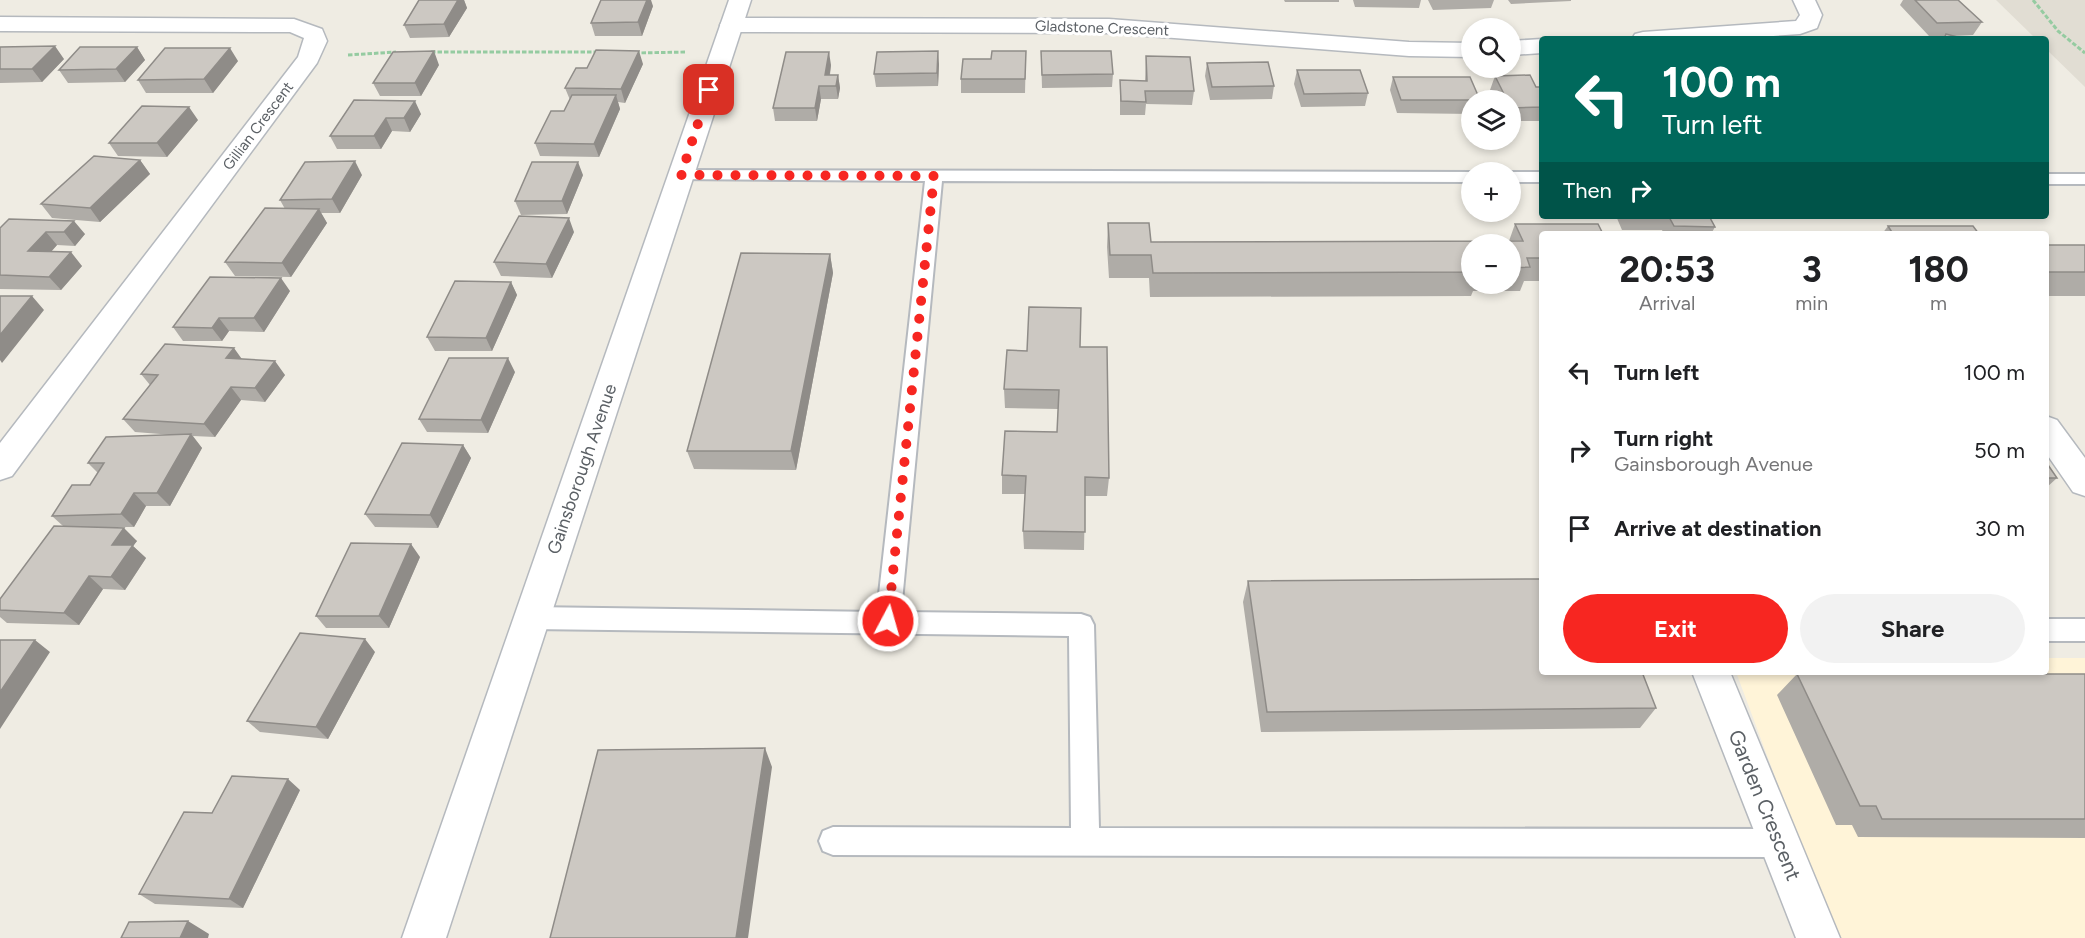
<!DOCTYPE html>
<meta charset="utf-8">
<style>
:root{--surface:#fff;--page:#f2f2f2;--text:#202124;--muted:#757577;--accent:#f72621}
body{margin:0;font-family:Figtree,sans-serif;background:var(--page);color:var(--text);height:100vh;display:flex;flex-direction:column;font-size:22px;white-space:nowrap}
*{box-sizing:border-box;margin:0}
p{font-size:20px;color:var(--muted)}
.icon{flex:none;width:33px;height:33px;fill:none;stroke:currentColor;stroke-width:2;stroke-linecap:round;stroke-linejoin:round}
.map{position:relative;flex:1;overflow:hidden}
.panel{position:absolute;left:1539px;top:231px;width:510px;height:444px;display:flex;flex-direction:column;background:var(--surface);border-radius:6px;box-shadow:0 3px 9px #0003}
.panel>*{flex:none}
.top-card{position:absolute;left:1539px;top:36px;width:510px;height:183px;border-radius:6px;box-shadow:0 3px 9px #0003;background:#00695c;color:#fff;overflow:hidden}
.buttons{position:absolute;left:1461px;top:18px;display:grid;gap:12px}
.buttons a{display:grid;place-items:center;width:60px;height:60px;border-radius:50%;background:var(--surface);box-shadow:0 3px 9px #0003;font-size:30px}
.pin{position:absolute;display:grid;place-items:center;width:51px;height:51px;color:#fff;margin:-26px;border-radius:12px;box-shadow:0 3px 9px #0006}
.me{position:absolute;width:66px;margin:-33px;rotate:6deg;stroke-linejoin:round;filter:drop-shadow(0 0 4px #0008)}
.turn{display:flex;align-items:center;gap:21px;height:126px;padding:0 24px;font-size:27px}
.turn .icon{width:78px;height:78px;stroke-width:2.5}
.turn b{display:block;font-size:42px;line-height:51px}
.then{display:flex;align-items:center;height:57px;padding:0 24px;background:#0003;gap:12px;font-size:22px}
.eta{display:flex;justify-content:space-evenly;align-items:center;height:102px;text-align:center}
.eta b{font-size:36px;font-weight:700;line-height:42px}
.cta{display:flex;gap:12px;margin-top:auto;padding:12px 24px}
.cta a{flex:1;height:69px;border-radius:36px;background:var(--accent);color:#fff;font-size:24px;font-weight:700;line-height:69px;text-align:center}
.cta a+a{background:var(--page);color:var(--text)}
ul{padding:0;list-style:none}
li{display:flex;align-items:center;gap:18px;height:78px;padding:0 24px}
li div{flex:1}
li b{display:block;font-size:22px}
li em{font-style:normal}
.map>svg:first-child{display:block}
.commercial{fill:#fff4d8}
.education{fill:#e1ddd3}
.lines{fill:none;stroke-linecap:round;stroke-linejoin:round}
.service-casing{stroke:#b5b9be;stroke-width:4}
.minor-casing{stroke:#b5b9be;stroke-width:3}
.tertiary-casing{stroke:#b5b9be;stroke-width:3}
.path{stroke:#95cba1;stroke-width:3;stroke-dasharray:4.5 2;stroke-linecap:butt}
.service{fill:#fff;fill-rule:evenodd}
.minor{fill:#fff;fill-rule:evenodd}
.tertiary{fill:#fff;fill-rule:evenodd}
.wall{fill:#afaca7;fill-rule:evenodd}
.shaded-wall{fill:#8f8c88}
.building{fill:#ccc8c2;stroke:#8f8c88;stroke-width:1.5}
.route{stroke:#f72621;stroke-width:10;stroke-dasharray:0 18}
.labels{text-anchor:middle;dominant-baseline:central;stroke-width:6;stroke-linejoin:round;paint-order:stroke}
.far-street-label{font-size:15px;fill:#5b6065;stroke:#fff}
.street-label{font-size:18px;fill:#5b6065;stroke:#fff}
.near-street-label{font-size:21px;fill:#5b6065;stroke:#fff}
</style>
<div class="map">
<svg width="2085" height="938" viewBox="0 0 2085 938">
<rect width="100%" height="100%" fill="#efece3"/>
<path class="commercial" d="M2046,658H2085V938H1835L1736,672H2046Z"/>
<path class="education" d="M1996,0H2085V87L2046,49V39H2036Z"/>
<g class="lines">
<g class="service-casing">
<path id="service" d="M681,170L1476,172H1472V182L942,181L901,612L1081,614L1090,617L1094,625L1099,828L1779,829L1789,833L1793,843L1789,853L1779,857L833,855L823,851L819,841L823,831L833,827L1071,828L1069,636L531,629L522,625L519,618L522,611L531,607L877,612L925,181L675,179L672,175L675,171Z
M1506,172H1542V182H1510V172Z
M2046,174H2085V184H2046Z
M2046,619H2085V641H2046Z"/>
</g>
<g class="minor-casing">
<path id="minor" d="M1793,0H1815L1822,15L1817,28L1800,34L1732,39H1632L1635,34L1643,32L1796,21L1800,15Z
M0,17L294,19L322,29L327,41L317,63L12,476L0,480V443L298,57L304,38L290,32H279L0,31Z
M731,18L1109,19L1409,42L1472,43V57L1409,56L1109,33L731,32L723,30L720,25L723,20Z
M1542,39V53L1510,55V41Z
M2046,416L2057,420L2085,458V496L2073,492L2046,453Z
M1692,672H1730L1840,938H1796Z"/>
</g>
<g class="tertiary-casing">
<path id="tertiary" d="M729,0H751L446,938H402Z"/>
</g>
<path class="path" d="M2033,0L2058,31L2085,53
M431,52H597
M635,53L687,52
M348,55L396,52"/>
<use href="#service" class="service"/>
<use href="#minor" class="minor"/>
<use href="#tertiary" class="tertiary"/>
</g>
<path class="wall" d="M419,0H464L467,8L449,37L410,38L404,25Z
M1284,0H1339V2H1285Z
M1353,0H1421L1419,8L1355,7Z
M1428,0H1494L1491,8L1433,10Z
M1508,0H1571V1L1511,4Z
M1903,0H1958L1982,22L1973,35L1953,36L1965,39H1942L1944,36H1929L1900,5Z
M653,6L642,36H595L591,23Z
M0,47L64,59L42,82L0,83Z
M137,47L145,60L125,82L68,83L59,70Z
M1026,51L1025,93H961V79L991,59Z
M1041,51L1113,74L1112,87L1042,88Z
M1146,56L1194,91L1192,105L1146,104L1145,115H1120V80L1145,81Z
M238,61L213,93H146L138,80Z
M1207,63L1274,86L1272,99L1210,100L1205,76Z
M643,64L625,103L618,102L620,109L599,157L540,156L535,143L564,111L570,100L565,88L587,68Z
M939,64L938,86L876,87L874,74Z
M439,65L421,96H380L373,83Z
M831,65L830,75H838L840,88L838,99H821L817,121H775L773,108Z
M1297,70L1368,93L1365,106L1301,107L1294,84Z
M1495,76L1536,87H1542V121H1510V100H1496L1490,90Z
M1393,77L1472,100V114L1397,113L1390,90Z
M354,100L421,114L410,132L392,131L381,149H337L330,136Z
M198,120L167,157L118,156L109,143Z
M140,160L150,174L100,222L52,218L41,204Z
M362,175L340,213H321L327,223L291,277L235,276L225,262L285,209L280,200Z
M583,175L567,214L521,215L515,201Z
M1616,216H1709L1715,227L1711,234H1664L1662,230H1622Z
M9,219L85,234L75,246L57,245L51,252L82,266L61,290L0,289V228Z
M1108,223L1151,242L1509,241L1515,224L1542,234V281H1524L1520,291H1473L1471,296L1150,297L1149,278H1109L1107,247ZM1472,244H1510V284H1472Z
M1888,226L1979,234H1882Z
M574,232L552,278L501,276L494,262Z
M2046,245H2085V296H2046Z
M830,254L833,273L796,470L694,469L687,451Z
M511,282L517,295L492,351H435L427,337Z
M290,291L264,332L229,331L222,341H183L173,327Z
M1080,347L1109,478L1107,496H1085L1084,550L1024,549L1023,531L1025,494H1002V475L1057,432L1058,409L1005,408L1004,389L1027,351Z
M242,359L285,375L265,402L241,400L215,437L193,436L202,448L170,506H146L134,527H112L137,541L133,546L146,558L125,590L103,589L79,625L7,623L0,617V599L63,526L52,516L90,485L98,473L88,463L173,435L135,432L123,419L150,385L141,374Z
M515,372L488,433L427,432L419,419Z
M463,445L471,458L438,528L375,527L365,514Z
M2046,462L2057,478L2046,488Z
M420,557L389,628H326L316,616Z
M1248,581L1656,708L1640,728L1261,732L1243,602Z
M375,652L328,739L260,732L247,721Z
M1797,674H2085V838L1858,837L1852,825H1836L1777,695Z
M300,790L243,908L155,904L139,894Z"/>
<path class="shaded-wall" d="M458,0H464L467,8L449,37L444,24Z
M647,0H651L653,6L642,36L638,22Z
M55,46L64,59L42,82L32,69Z
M137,47L145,60L125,82L116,69Z
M230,48L238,61L213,93L204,79Z
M434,51L439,65L421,96L415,83Z
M639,51L643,64L625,103L621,89Z
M938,51L939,64L938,86L937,73Z
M829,52L831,65L828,86L825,75Z
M838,75L840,88L838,99L836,86Z
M819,86L821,99L817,121L815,108Z
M616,95L620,109L599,157L594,144Z
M415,101L421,114L410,132L404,118Z
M189,107L198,120L167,157L157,143Z
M386,118L392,131L381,149L374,136Z
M140,160L150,174L100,222L90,208Z
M355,161L362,175L340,213L332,199Z
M578,162L583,175L567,214L562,201Z
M319,209L327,223L291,277L282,263Z
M569,218L574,232L552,278L546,264Z
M74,221L85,234L75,246L64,232Z
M46,232L57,245L39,265L28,251Z
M71,252L82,266L61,290L49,277Z
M830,254L833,273L796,470L791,451Z
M281,278L290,291L264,332L254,318Z
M511,282L517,295L492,351L486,338Z
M32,296L44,310L2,363L0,360V335Z
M219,318L229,331L222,341L212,328Z
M234,348L244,362L226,358Z
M508,358L515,372L488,433L481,420Z
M275,361L285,375L265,402L255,388Z
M231,387L241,400L215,437L204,424Z
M191,434L202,448L170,506L157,493Z
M463,445L471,458L438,528L430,515Z
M134,493L146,506L134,527L121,514Z
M124,528L137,541L133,546L146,558L125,590L111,577L112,545Z
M411,544L420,557L389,628L379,616Z
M89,576L103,589L79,625L64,613Z
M365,639L375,652L328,739L316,727Z
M35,640L50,652L0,729V692Z
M765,748L772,767L748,938H736Z
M288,779L300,790L243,908L229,899Z
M188,921L209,934L208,938H180Z"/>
<path class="building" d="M419,0H458L444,24L404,25Z
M601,0H647L638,22L591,23Z
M1915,0H1958L1982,22L1937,23Z
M1946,34L1965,39H1944Z
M55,46L32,69H0V47Z
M80,47H137L116,69L59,70Z
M165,48H230L204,79L138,80Z
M596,50L639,51L621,89L565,88L576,68H587Z
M434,51L415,83H373L393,52Z
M938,51L937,73L874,74L877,52Z
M992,51H1026L1025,79H961L963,59H991Z
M1041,51H1111L1113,74L1042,75Z
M786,52H829L825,75H838L836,86H819L815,108H773Z
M1146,56L1190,57L1194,91H1145L1146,102L1121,101L1120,80L1147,81Z
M1268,62L1274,86L1212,87L1207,63Z
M1297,70H1360L1368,93L1304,94Z
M1530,75L1536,87H1542V107L1511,108L1510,100H1507L1495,76Z
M1393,77H1470L1480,100H1401Z
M572,95H616L594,144L535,143L551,111H564Z
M354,100L415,101L404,118H386L374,136H330Z
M142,106L189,107L157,143H109Z
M94,156L140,160L90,208L41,204Z
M355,161L332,199L280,200L305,162Z
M532,162H578L562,201H515Z
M265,208L319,209L282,263L225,262Z
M519,216L569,218L546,264L494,262Z
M1629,216H1709L1715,227L1674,226L1669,217Z
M9,219L74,221L64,232H46L28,251L71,252L49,277L0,275V228Z
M1108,223H1149L1151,242L1523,241L1515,224H1598L1603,234H1542V258H1527L1530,267L1510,268V244H1472V272L1153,273L1151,255H1110Z
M1888,226H1973L1979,234H1893Z
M2046,245H2085V272H2046Z
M741,253L830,254L791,451H687Z
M210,277L281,278L254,318H219L212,328L173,327Z
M455,281L511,282L486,338L427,337Z
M0,296H32L0,335Z
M1029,307L1081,308L1080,347H1107L1109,478L1085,477V532L1023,531L1026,476L1002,475L1005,431L1057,432L1059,390L1004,389L1007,350L1027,351Z
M165,344L234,348L226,358L275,361L255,388L231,387L204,424L123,419L158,375L141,374Z
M449,358H508L481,420L419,419Z
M191,434L157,493H134L121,514L52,516L72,485H90L104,463H88L106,437Z
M402,443L463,445L430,515L365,514Z
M2046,462L2057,478H2046Z
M54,526L124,528L112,545H133L111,577L89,576L64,613L0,610V599Z
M351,543L411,544L379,616H316Z
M1542,579V672H1642L1656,708L1267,712L1248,581Z
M300,633L365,639L316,727L247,721Z
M0,640H35L0,692Z
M1797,674H2085V819H1882L1876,806H1860Z
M765,748L736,938H550L598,750Z
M232,776L288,779L229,899L139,894L184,812L212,813Z
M188,921L180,938H121L129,922Z"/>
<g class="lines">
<path class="route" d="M709,90L681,175L934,176L888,621"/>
</g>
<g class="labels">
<g class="far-street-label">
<text transform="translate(1102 28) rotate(2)">Gladstone Crescent</text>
<text transform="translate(258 126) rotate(-53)">Gillian Crescent</text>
</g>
<g class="street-label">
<text transform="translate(582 469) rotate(-71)">Gainsborough Avenue</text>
</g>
<g class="near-street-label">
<text transform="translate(1765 805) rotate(68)">Garden Crescent</text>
</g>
</g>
</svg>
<div class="buttons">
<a><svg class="icon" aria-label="search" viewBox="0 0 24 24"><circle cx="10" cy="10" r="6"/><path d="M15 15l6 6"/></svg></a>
<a><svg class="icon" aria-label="layers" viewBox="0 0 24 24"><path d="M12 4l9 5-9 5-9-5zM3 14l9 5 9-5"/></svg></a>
<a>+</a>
<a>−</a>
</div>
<div class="pin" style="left:709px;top:90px;background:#d93025"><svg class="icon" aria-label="arrive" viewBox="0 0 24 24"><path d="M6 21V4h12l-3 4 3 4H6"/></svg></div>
<svg class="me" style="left:888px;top:621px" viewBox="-20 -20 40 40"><circle r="17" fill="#f72621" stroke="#fff" stroke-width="3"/><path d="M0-11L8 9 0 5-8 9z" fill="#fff"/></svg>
<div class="top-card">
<div class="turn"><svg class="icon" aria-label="left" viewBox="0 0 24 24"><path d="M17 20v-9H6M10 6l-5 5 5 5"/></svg><div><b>100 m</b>Turn left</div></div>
<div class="then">Then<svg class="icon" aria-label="right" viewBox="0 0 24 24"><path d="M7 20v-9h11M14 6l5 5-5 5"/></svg></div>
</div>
<section class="panel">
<div class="eta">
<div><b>20:53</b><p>Arrival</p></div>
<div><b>3</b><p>min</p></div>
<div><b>180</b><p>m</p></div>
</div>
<ul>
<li><svg class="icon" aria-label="left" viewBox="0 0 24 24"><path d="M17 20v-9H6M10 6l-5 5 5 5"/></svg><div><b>Turn left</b></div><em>100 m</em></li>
<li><svg class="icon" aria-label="right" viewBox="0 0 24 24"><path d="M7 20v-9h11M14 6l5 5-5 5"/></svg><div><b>Turn right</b><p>Gainsborough Avenue</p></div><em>50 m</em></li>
<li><svg class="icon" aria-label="arrive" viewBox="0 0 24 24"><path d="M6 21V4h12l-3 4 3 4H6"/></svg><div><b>Arrive at destination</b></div><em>30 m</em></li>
</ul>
<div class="cta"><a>Exit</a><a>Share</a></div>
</section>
</div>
